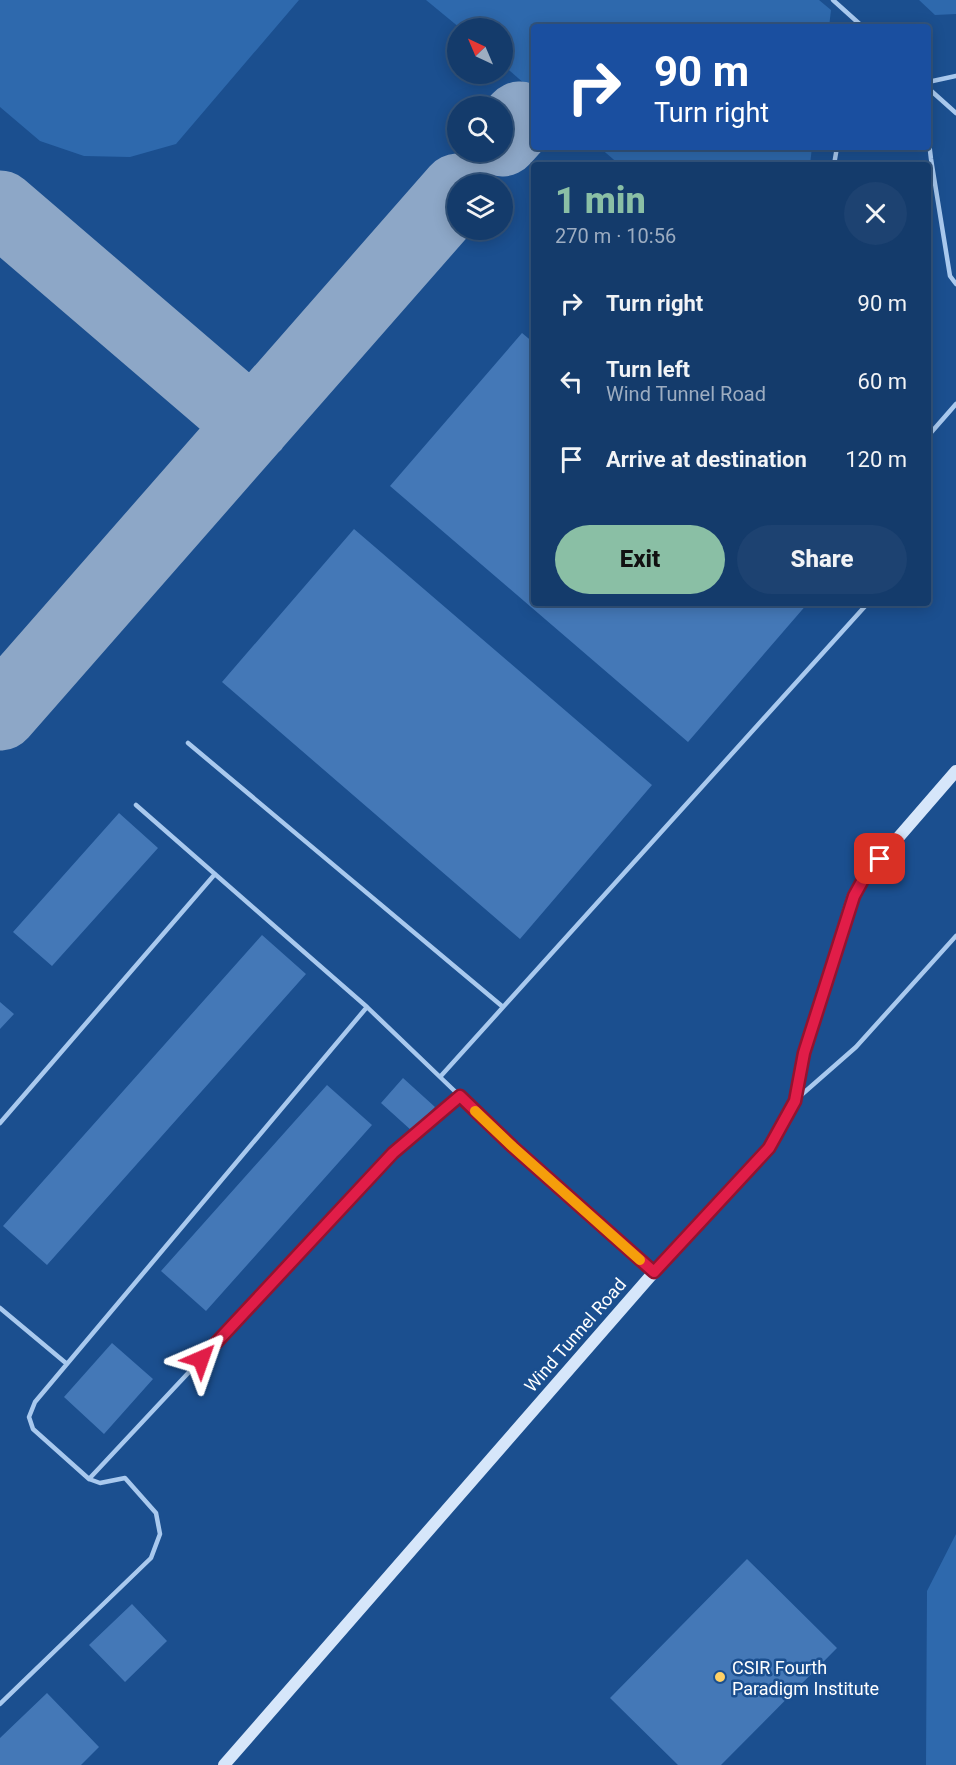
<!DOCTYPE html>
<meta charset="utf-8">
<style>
:root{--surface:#143b6b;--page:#1d4271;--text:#f1f3f6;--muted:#9dadc1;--line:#33557e;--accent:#8abfa5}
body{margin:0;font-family:Roboto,sans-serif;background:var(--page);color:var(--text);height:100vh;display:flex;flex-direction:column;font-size:22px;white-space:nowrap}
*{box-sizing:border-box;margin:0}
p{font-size:20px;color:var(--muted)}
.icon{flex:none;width:33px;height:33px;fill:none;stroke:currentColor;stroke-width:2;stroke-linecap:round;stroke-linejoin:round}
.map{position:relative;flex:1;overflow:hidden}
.side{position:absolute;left:531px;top:162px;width:400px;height:444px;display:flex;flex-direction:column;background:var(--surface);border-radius:6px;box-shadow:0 3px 15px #0003,0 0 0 2px var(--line)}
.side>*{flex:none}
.banner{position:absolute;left:531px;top:24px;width:400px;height:126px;border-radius:6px;box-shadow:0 3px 15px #0003,0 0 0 2px var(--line);background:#1a4fa0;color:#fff;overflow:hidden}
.needle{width:39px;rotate:316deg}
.controls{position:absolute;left:447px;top:18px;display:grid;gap:12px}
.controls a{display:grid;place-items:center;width:66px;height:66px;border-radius:50%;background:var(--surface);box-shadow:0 3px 15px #0003,0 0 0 2px var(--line);font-size:30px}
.pin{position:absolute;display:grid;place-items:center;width:51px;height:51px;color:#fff;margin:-26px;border-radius:12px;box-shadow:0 3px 9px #0006}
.me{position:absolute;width:66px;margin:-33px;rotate:43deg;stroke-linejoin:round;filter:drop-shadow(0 0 4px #0008)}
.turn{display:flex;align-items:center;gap:21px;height:126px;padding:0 24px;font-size:27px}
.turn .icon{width:78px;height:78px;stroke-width:2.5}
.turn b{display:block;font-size:42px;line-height:51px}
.round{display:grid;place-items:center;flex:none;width:63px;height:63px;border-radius:32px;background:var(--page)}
.overview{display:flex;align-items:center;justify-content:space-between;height:102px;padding:0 24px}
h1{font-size:36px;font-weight:800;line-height:45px;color:var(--accent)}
.action{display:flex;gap:12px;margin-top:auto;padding:12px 24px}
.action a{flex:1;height:69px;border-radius:36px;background:var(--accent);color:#111;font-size:24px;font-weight:800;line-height:69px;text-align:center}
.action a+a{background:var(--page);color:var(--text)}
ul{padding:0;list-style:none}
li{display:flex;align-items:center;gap:18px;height:78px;padding:0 24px}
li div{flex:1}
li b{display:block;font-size:22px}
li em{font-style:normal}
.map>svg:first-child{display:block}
.green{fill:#2e69ad}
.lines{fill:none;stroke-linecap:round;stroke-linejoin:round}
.taxiway{stroke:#8da7c7;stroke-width:75}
.building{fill:#4478b7}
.lane{stroke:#a9c9ee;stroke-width:4.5}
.secondary{stroke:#d6e6fa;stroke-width:12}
.route-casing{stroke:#92132f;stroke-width:15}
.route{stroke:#e11d48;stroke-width:10}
.slow{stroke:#f59e0b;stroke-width:10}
.poi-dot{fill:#ffd166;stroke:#1b4f8f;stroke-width:2}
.labels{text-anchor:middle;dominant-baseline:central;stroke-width:5;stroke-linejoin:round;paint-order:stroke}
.street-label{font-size:18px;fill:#fff;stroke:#1b4f8f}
.poi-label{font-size:18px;fill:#fff;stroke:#1b4f8f;text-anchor:start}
</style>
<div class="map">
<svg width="956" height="1765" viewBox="0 0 956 1765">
<rect width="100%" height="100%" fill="#1b4f8f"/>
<path class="green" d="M0,0H299L176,144L130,157L84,156L40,141L0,107Z
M426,0H819L831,10L829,27H534V92L503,65L502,28H460Z
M919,0H956V14L935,15Z
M599,147H812L810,165H620Z
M956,1534V1765H926L927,1591Z"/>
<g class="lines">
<path class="taxiway" d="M502,139L520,119
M0,208L253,425
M0,713L458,191"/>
</g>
<path class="building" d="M522,333L534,343V603H808L688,742L390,486Z
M354,529L652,785L520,939L222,682Z
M119,813L158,848L52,966L13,932Z
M262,935L306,974L47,1265L3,1226Z
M0,1002L14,1014L0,1029Z
M403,1078L435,1107L412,1131L381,1103Z
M327,1085L372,1125L206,1311L161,1271Z
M112,1343L153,1379L104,1434L64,1397Z
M747,1559L837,1648L721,1765H678L610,1698Z
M132,1604L167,1641L125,1682L89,1645Z
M47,1693L99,1747L81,1765H0V1738Z"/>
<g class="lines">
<path class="lane" d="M833,0L863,27
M928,82L956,76
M928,88L956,113
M928,134L931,159L950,276L956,284
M834,165L837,147
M928,436L956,404
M188,743L503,1007
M136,805L367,1007L440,1077
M799,1097L856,1047L956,936
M0,1123L215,874
M654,1272L513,1147L440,1077L868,603
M0,1308L67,1364
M89,1479L394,1153L460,1096
M0,1704L151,1558L160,1534L156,1513L125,1478L100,1483L89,1479L33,1429L29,1417L35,1402L367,1007"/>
<path class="secondary" d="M224,1765L654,1272L769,1148L795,1101L804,1053L853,896L865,876L956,771"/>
</g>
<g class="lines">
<g class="route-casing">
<path id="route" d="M201,1359L393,1153L460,1096L513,1147L654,1272L769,1148L795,1101L804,1053L854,896L865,876L880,859"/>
</g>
<use href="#route" class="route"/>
<path class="slow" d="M475,1111L513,1147L640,1260"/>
</g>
<circle class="poi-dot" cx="720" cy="1677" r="6"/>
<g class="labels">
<g class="street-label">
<text transform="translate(575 1335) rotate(-49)">Wind Tunnel Road</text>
</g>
<g class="poi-label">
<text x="732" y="1667">CSIR Fourth<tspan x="732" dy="21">Paradigm Institute</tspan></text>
</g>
</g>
</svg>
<div class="controls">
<a><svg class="needle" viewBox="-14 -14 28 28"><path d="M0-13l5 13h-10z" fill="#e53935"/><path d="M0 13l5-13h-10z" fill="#9dadc1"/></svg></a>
<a><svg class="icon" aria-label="search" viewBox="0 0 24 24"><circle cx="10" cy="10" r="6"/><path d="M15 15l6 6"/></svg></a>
<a><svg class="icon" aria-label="layers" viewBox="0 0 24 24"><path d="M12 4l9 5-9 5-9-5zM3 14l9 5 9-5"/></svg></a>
</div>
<div class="pin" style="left:880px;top:859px;background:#d93025"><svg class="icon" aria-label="arrive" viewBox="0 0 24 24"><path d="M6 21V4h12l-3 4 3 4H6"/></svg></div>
<svg class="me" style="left:201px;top:1359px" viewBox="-20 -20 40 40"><path d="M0-17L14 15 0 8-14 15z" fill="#e11d48" stroke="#fff" stroke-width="4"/></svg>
<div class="banner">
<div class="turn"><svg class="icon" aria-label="right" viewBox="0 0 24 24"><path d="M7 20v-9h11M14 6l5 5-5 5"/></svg><div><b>90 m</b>Turn right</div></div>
</div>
<section class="side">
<div class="overview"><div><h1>1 min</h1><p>270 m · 10:56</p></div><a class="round"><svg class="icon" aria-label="close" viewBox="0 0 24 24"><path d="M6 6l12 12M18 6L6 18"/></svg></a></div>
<ul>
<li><svg class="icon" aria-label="right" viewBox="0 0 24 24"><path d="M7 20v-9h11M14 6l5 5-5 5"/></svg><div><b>Turn right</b></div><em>90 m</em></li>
<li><svg class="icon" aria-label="left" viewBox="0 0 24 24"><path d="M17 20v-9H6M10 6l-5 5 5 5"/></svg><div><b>Turn left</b><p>Wind Tunnel Road</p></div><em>60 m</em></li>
<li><svg class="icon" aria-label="arrive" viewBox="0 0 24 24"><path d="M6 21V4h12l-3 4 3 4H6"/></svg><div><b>Arrive at destination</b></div><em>120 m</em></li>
</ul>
<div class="action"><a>Exit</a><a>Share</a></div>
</section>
</div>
